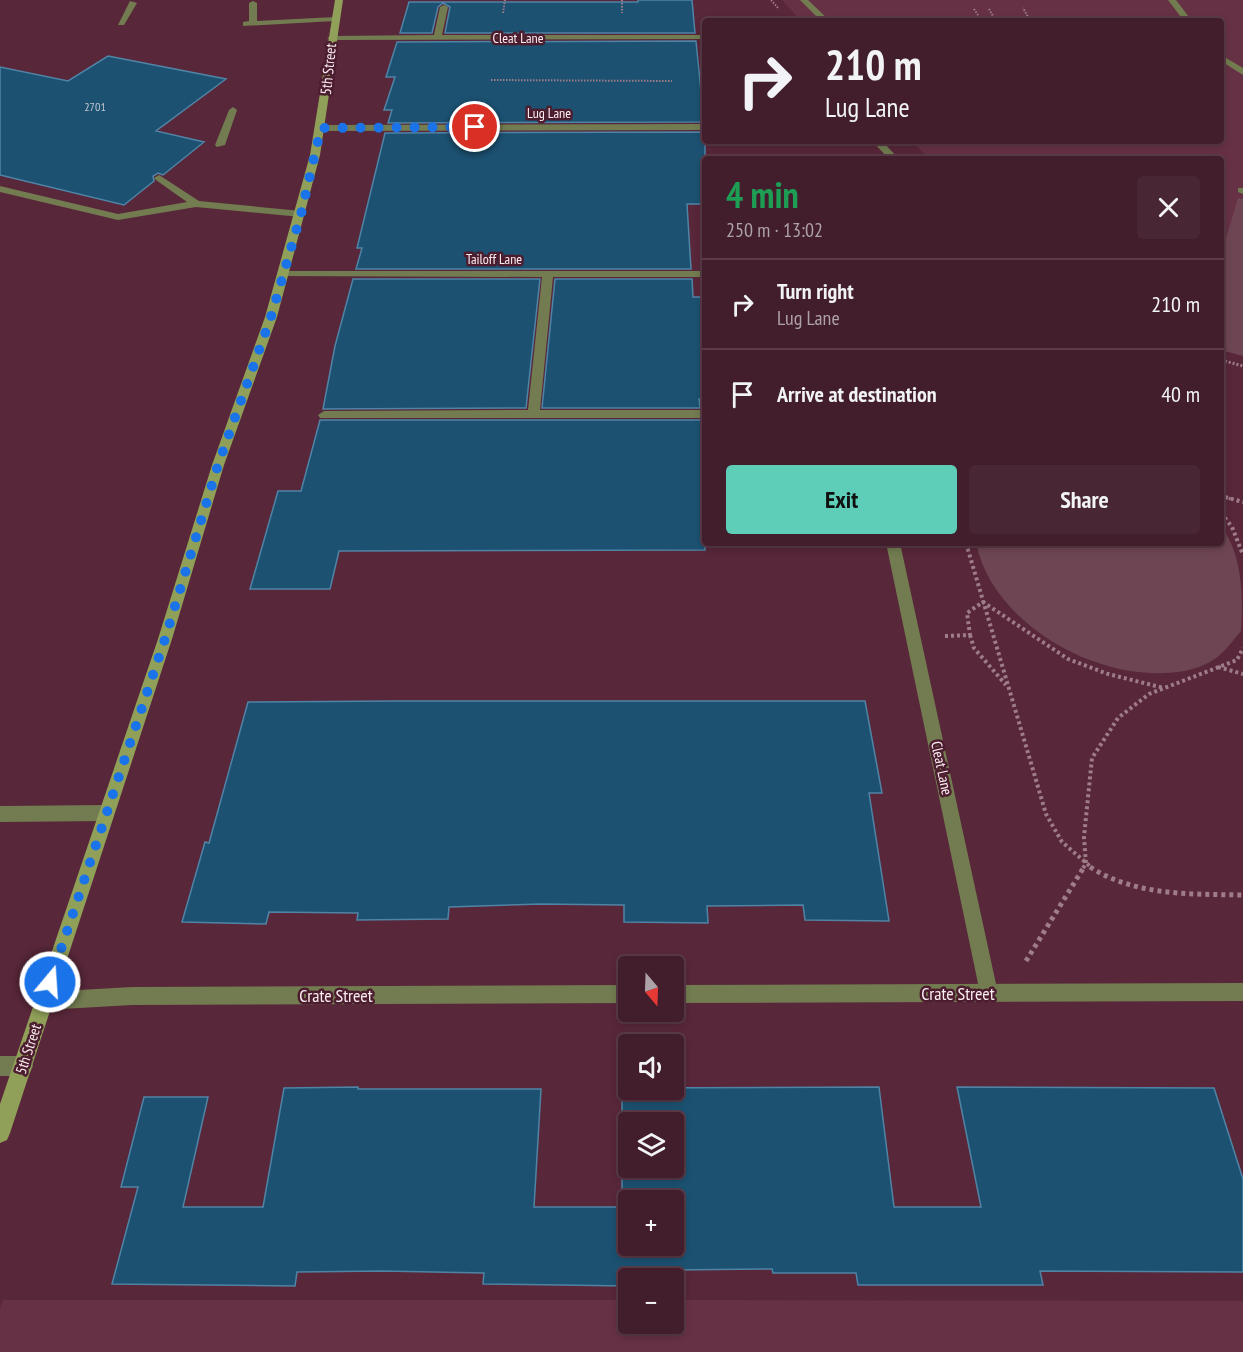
<!DOCTYPE html>
<meta charset="utf-8">
<style>
:root{--surface:#421d2b;--page:#492633;--text:#f1f3f6;--muted:#aea2a9;--line:#5a3b47;--accent:#5eceb8}
body{margin:0;font-family:"PT Sans Narrow",sans-serif;background:var(--page);color:var(--text);height:100vh;display:flex;flex-direction:column;font-size:22px;white-space:nowrap}
*{box-sizing:border-box;margin:0}
p{font-size:20px;color:var(--muted)}
.icon{flex:none;width:33px;height:33px;fill:none;stroke:currentColor;stroke-width:2;stroke-linecap:round;stroke-linejoin:round}
.map{position:relative;flex:1;overflow:hidden}
.sheet{position:absolute;left:702px;top:156px;width:522px;height:390px;display:flex;flex-direction:column;background:var(--surface);border-radius:6px;box-shadow:0 3px 9px #0003,0 0 0 2px var(--line)}
.sheet>*{flex:none}
.top-card{position:absolute;left:702px;top:18px;width:522px;height:126px;border-radius:6px;box-shadow:0 3px 9px #0003,0 0 0 2px var(--line);background:#421d2b;color:var(--text);overflow:hidden}
.needle{width:39px;rotate:161deg}
.buttons{position:absolute;left:618px;top:956px;display:grid;gap:12px}
.buttons a{display:grid;place-items:center;width:66px;height:66px;border-radius:6px;background:var(--surface);box-shadow:0 3px 9px #0003,0 0 0 2px var(--line);font-size:30px}
.pin{position:absolute;display:grid;place-items:center;width:51px;height:51px;color:#fff;margin:-26px;border:3px solid #fff;border-radius:50%;box-shadow:0 2px 6px #0007}
.me{position:absolute;width:66px;margin:-33px;rotate:18deg;stroke-linejoin:round;filter:drop-shadow(0 0 4px #0008)}
.turn{display:flex;align-items:center;gap:21px;height:126px;padding:0 24px;font-size:27px}
.turn .icon{width:78px;height:78px;stroke-width:2.5}
.turn b{display:block;font-size:42px;line-height:51px}
.round{display:grid;place-items:center;flex:none;width:63px;height:63px;border-radius:6px;background:var(--page)}
.headline{display:flex;align-items:center;justify-content:space-between;height:102px;padding:0 24px}
h1{font-size:36px;font-weight:600;line-height:45px;color:#1e9e55}
.cta{display:flex;gap:12px;margin-top:auto;padding:12px 24px}
.cta a{flex:1;height:69px;border-radius:6px;background:var(--accent);color:#111;font-size:24px;font-weight:600;line-height:69px;text-align:center}
.cta a+a{background:var(--page);color:var(--text)}
ul{padding:0;list-style:none}
li{display:flex;align-items:center;gap:18px;height:90px;padding:0 24px;border-top:2px solid var(--line)}
li div{flex:1}
li b{display:block;font-size:22px}
li em{font-style:normal}
.map>svg:first-child{display:block}
.built{fill:#673145}
.green{fill:#6e4653}
.building{fill:#1c5171;stroke:#5084a6;stroke-width:1.5;fill-rule:evenodd}
.lines{fill:none;stroke-linecap:round;stroke-linejoin:round}
.path-far3{stroke:#9e7c88;stroke-width:2;stroke-dasharray:1.5 1.5;stroke-linecap:butt}
.path-far2{stroke:#9e7c88;stroke-width:3;stroke-dasharray:2 2;stroke-linecap:butt}
.path-far1{stroke:#9e7c88;stroke-width:4;stroke-dasharray:3 3;stroke-linecap:butt}
.path{stroke:#9e7c88;stroke-width:5;stroke-dasharray:4 4;stroke-linecap:butt}
.lane{fill:#727c50;fill-rule:evenodd}
.street{fill:#727c50;fill-rule:evenodd}
.secondary{fill:#91a059;fill-rule:evenodd}
.route{stroke:#1a73e8;stroke-width:10;stroke-dasharray:0 18}
.labels{text-anchor:middle;dominant-baseline:central;stroke-width:5;stroke-linejoin:round;paint-order:stroke}
.number-label{font-size:12px;fill:#c3c7d1}
.far-street-label{font-size:14px;fill:#fbeef1;stroke:#4c1c2f}
.street-label{font-size:15px;fill:#fbeef1;stroke:#4c1c2f}
.near-street-label{font-size:18px;fill:#fbeef1;stroke:#4c1c2f}
</style>
<div class="map">
<svg width="1243" height="1352" viewBox="0 0 1243 1352">
<rect width="100%" height="100%" fill="#582739"/>
<path class="built" d="M782,0H1243V356L1221,350V159H929L912,141H1221V21H801Z
M3,1300H628V1323H674V1300L1243,1301V1352H0V1308Z"/>
<path class="green" d="M1238,198L1243,199V356L1221,350V255Z
M1221,526C1243,556 1243,596 1241,631C1233,640 1226,651 1216,658C1203,668 1181,673 1164,673C1089,677 992,621 976,543H1221Z"/>
<path class="building" d="M638,0H692L695,33H445L450,7L443,3L438,7L432,33H400L409,2H638Z
M696,41L704,122L388,123L392,110H384L395,77H386L397,42Z
M108,56L226,79L156,131L204,142L163,175L158,173L153,176L154,181L124,205L0,175V67L68,81Z
M705,132V204H687L691,269H356L362,248H357L385,133Z
M353,279H540L526,408L323,409L335,346Z
M555,279H692L693,297H705V399H699L700,408H542Z
M320,420H701L705,480V550L339,551L330,589H250L278,491H301Z
M395,701H865L882,793H869L889,921L805,920L803,905L707,906L708,923L624,922V905L541,904L449,907L448,919L357,920L358,913L269,912L266,924L182,922L205,842L209,843L248,702Z
M358,1087V1089H541L534,1207H622V1088L879,1087L894,1207H981L957,1087L1214,1088L1243,1179V1272L1040,1271L1043,1285H858L856,1273H773L772,1269L670,1270V1278H628V1286L483,1284L484,1273L382,1271L297,1272L295,1286L112,1284L138,1187H121L144,1097H208L183,1207H263L284,1088ZM628,1122H674V1167H628ZM628,1200H674V1245H628Z"/>
<g class="lines">
<path class="path-far3" d="M622,0V13
M771,0L778,8
M974,9L980,18
M989,9L994,18
M503,13L505,0
M969,19L1028,17L1023,8
M491,80L672,81"/>
<path class="path-far2" d="M1221,360L1243,366
M1221,496L1231,499"/>
<path class="path-far1" d="M1225,497L1243,502
M1221,513L1232,527L1243,555
M966,543L1046,814L1062,842L1092,868
M970,635L974,648L1006,685
M945,636L970,635L967,613L983,602L1068,659L1108,674L1164,688
M1218,667L1243,674
M1083,868L1086,864L1084,837L1092,758L1118,718L1149,694L1237,660L1243,648"/>
<path class="path" d="M1090,867C1135,896 1190,894 1243,895
M1026,961L1084,867"/>
<path class="lane" d="M800,0H808L830,21H821Z
M1168,0H1176L1192,21H1184Z
M130,1L137,3L124,25H118Z
M253,1L257,3V21L335,17L339,19L335,21L243,26V22L249,21V3Z
M444,5L448,7L442,35H705V39L331,40L327,38L331,36L434,35L440,7Z
M1221,55L1243,68V75L1221,61Z
M233,107L237,110L225,145L217,147L215,145L229,110Z
M705,124V130L321,131L316,128L321,125Z
M872,141H882L899,159H889Z
M159,175L199,201L301,211L306,214L301,217L196,207L118,220L0,192V186L118,214L187,202L156,180L154,178Z
M1238,188H1243V194L1238,192Z
M284,271H705V277H553L540,410H705V418H320L318,415L324,411L528,410L542,277L280,276V272Z
M886,543H900L998,993L996,1000L989,1002L982,1000L980,993Z
M106,805L112,808L114,813L112,818L106,821L0,822V806Z
M0,1056H23L30,1059L33,1066L30,1073L23,1076H0Z"/>
<path class="street" d="M1243,983V1001L674,1003V985Z
M628,985V1003L132,1005L44,1010L37,1008L35,1001L37,994L44,992L132,987Z"/>
<path class="secondary" d="M335,0H343L320,155L277,317L224,465L172,639L10,1133L7,1140L0,1143V1104L158,639L212,465L265,317L310,155Z"/>
</g>
<g class="lines">
<path class="route" d="M50,982L165,639L218,465L271,317L301,214L321,128L475,127"/>
</g>
<g class="labels">
<g class="number-label">
<text x="95" y="106">2701</text>
</g>
<g class="far-street-label">
<text x="518" y="38">Cleat Lane</text>
<text x="549" y="113">Lug Lane</text>
<text x="494" y="259">Tailoff Lane</text>
</g>
<g class="street-label">
<text transform="translate(328 69) rotate(-84)">5th Street</text>
<text transform="translate(942 768) rotate(78)">Cleat Lane</text>
<text transform="translate(28 1049) rotate(-72)">5th Street</text>
</g>
<g class="near-street-label">
<text x="958" y="993">Crate Street</text>
<text x="336" y="995">Crate Street</text>
</g>
</g>
</svg>
<div class="buttons">
<a><svg class="needle" viewBox="-14 -14 28 28"><path d="M0-13l5 13h-10z" fill="#e53935"/><path d="M0 13l5-13h-10z" fill="#aea2a9"/></svg></a>
<a><svg class="icon" aria-label="sound" viewBox="0 0 24 24"><path d="M4 9h4l5-4v14l-5-4H4zM17 9q2 3 0 6"/></svg></a>
<a><svg class="icon" aria-label="layers" viewBox="0 0 24 24"><path d="M12 4l9 5-9 5-9-5zM3 14l9 5 9-5"/></svg></a>
<a>+</a>
<a>−</a>
</div>
<div class="pin" style="left:475px;top:127px;background:#d93025"><svg class="icon" aria-label="arrive" viewBox="0 0 24 24"><path d="M6 21V4h12l-3 4 3 4H6"/></svg></div>
<svg class="me" style="left:50px;top:982px" viewBox="-20 -20 40 40"><circle r="17" fill="#1a73e8" stroke="#fff" stroke-width="3"/><path d="M0-11L8 9 0 5-8 9z" fill="#fff"/></svg>
<div class="top-card">
<div class="turn"><svg class="icon" aria-label="right" viewBox="0 0 24 24"><path d="M7 20v-9h11M14 6l5 5-5 5"/></svg><div><b>210 m</b>Lug Lane</div></div>
</div>
<section class="sheet">
<div class="headline"><div><h1>4 min</h1><p>250 m · 13:02</p></div><a class="round"><svg class="icon" aria-label="close" viewBox="0 0 24 24"><path d="M6 6l12 12M18 6L6 18"/></svg></a></div>
<ul>
<li><svg class="icon" aria-label="right" viewBox="0 0 24 24"><path d="M7 20v-9h11M14 6l5 5-5 5"/></svg><div><b>Turn right</b><p>Lug Lane</p></div><em>210 m</em></li>
<li><svg class="icon" aria-label="arrive" viewBox="0 0 24 24"><path d="M6 21V4h12l-3 4 3 4H6"/></svg><div><b>Arrive at destination</b></div><em>40 m</em></li>
</ul>
<div class="cta"><a>Exit</a><a>Share</a></div>
</section>
</div>
